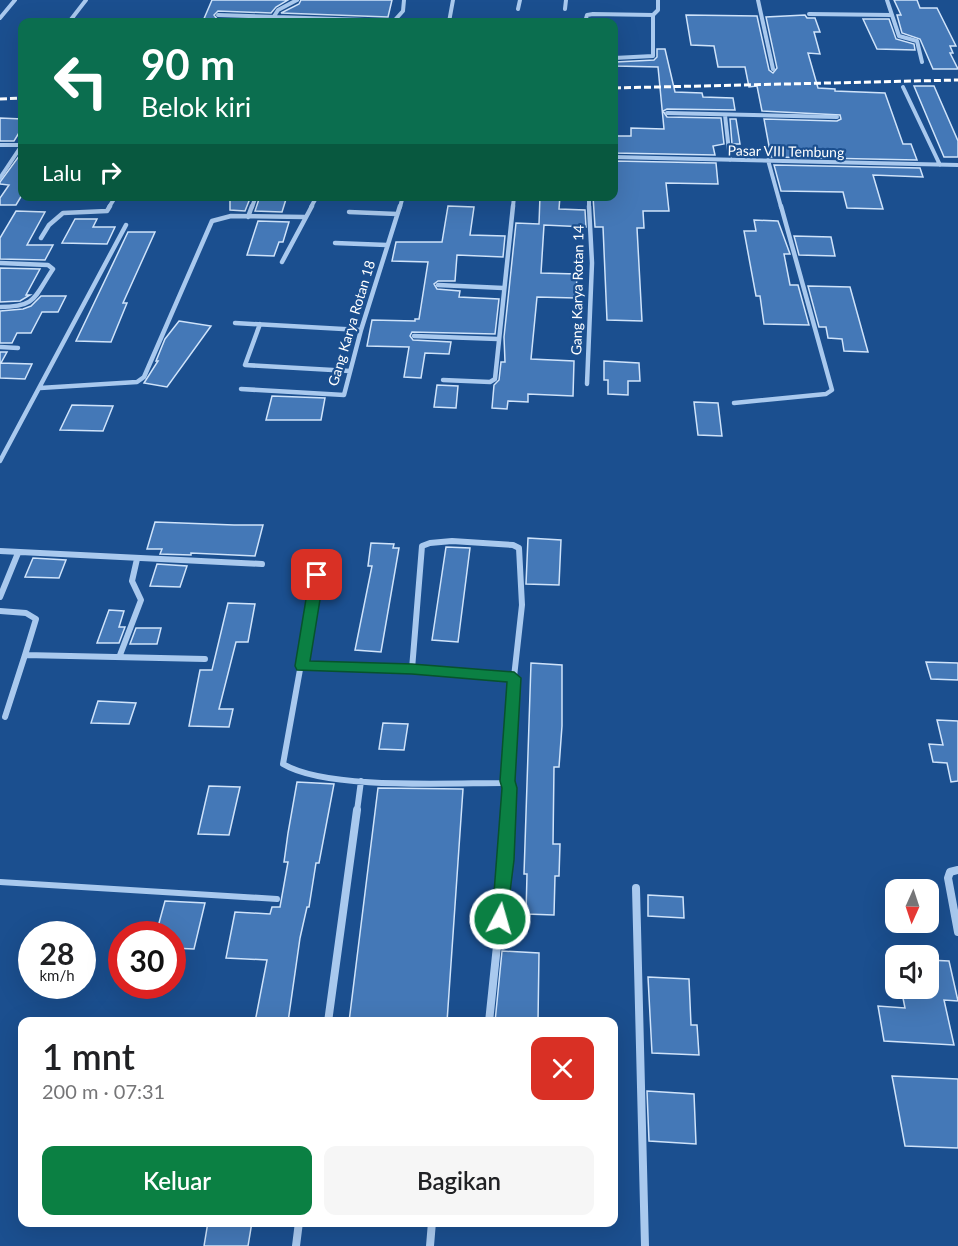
<!DOCTYPE html>
<html lang="id">
<meta charset="utf-8">
<style>
:root{--surface:#fff;--page:#f6f6f6;--text:#202124;--muted:#757577;--accent:#0b8043}
body{margin:0;font-family:Lato,sans-serif;background:var(--page);color:var(--text);height:100vh;display:flex;flex-direction:column;font-size:22px;white-space:nowrap}
*{box-sizing:border-box;margin:0}
p{font-size:20px;color:var(--muted)}
.icon{flex:none;width:33px;height:33px;fill:none;stroke:currentColor;stroke-width:2;stroke-linecap:round;stroke-linejoin:round}
.map{position:relative;flex:1;overflow:hidden}
.drawer{position:absolute;left:18px;top:1017px;width:600px;height:210px;display:flex;flex-direction:column;background:var(--surface);border-radius:12px;box-shadow:0 6px 24px #0002}
.drawer>*{flex:none}
.guide{position:absolute;left:18px;top:18px;width:600px;height:183px;border-radius:12px;box-shadow:0 6px 24px #0002;background:#0b6e4f;color:#fff;overflow:hidden}
.needle{width:39px;rotate:183deg}
.fabs{position:absolute;left:885px;top:879px;display:grid;gap:12px}
.fabs a{display:grid;place-items:center;width:54px;height:54px;border-radius:12px;background:var(--surface);box-shadow:0 6px 24px #0002;font-size:30px}
.speed{position:absolute;left:18px;top:921px;display:flex;gap:12px;font-size:30px;font-weight:700;text-align:center}
.speed>*{display:grid;place-content:center;width:78px;height:78px;border-radius:50%;background:var(--surface);box-shadow:0 6px 24px #0002;line-height:1}
.speed small{font-size:15px;font-weight:400}
.speed .limit{border:9px solid #d22;background:#fff;color:#111}
.pin{position:absolute;display:grid;place-items:center;width:51px;height:51px;color:#fff;margin:-26px;border-radius:12px;box-shadow:0 3px 9px #0006}
.me{position:absolute;width:66px;margin:-33px;rotate:6deg;stroke-linejoin:round;filter:drop-shadow(0 0 4px #0008)}
.turn{display:flex;align-items:center;gap:21px;height:126px;padding:0 24px;font-size:27px}
.turn .icon{width:78px;height:78px;stroke-width:2.5}
.turn b{display:block;font-size:42px;line-height:51px}
.then{display:flex;align-items:center;height:57px;padding:0 24px;background:#0003;gap:12px;font-size:22px}
.round{display:grid;place-items:center;flex:none;width:63px;height:63px;border-radius:12px;background:var(--page)}
.headline{display:flex;align-items:center;justify-content:space-between;height:102px;padding:0 24px}
h1{font-size:36px;font-weight:600;line-height:45px}
.cta{display:flex;gap:12px;margin-top:auto;padding:12px 24px}
.cta a{flex:1;height:69px;border-radius:12px;background:var(--accent);color:#fff;font-size:24px;font-weight:600;line-height:69px;text-align:center}
.cta a+a{background:var(--page);color:var(--text)}
.map>svg:first-child{display:block}
.building{fill:#4478b7;stroke:#cfe3fa;stroke-width:1.5}
.lines{fill:none;stroke-linecap:round;stroke-linejoin:round}
.lane{stroke:#a9c9ee;stroke-width:6}
.street-far3{stroke:#a9c9ee;stroke-width:4}
.street-far2{stroke:#a9c9ee;stroke-width:4.5}
.street-far1{stroke:#a9c9ee;stroke-width:6}
.street{stroke:#a9c9ee;stroke-width:8}
.rail{stroke:#fff;stroke-width:3;stroke-dasharray:7 3;stroke-linecap:butt}
.route{fill:#0b8043;stroke:#07532c;stroke-width:1.5}
.labels{text-anchor:middle;dominant-baseline:central;stroke-width:4.5;stroke-linejoin:round;paint-order:stroke}
.far-street-label{font-size:14px;fill:#fff;stroke:#1b4f8f}
</style>
<div class="map">
<svg width="958" height="1246" viewBox="0 0 958 1246">
<rect width="100%" height="100%" fill="#1b4f8f"/>
<path class="building" d="M212,0H288L276,7L271,13L218,11L214,15L217,19L317,22L203,21Z
M301,0H392L388,17L281,13L299,4Z
M894,0H917L920,8H937L956,46H950L953,53H950L958,69H933L920,39L902,33L897,15H901Z
M686,15L757,16L769,70L773,73L777,68L766,17L805,15L807,18H815L820,32H814L820,54L808,53L818,88L835,89V91L885,93L903,144H911L917,160L771,157L764,119L837,121L841,119L840,115L762,111L757,86L749,87L745,67H718L714,46L691,45Z
M863,19H889L896,39L914,44L915,50L877,49Z
M657,49H665L675,92L702,93L703,97L733,98L735,110L667,109L663,111L667,117L721,118L724,144L713,146L715,155L614,153V136H631V128L664,129L658,67L616,66V62L654,60L657,57Z
M914,86H934L958,141V157H944Z
M0,118L22,119V128L14,141H0Z
M730,119H736L740,144H732Z
M22,152V195L16,205H0V198L9,185L0,184V182Z
M614,161L716,163L718,184L666,183L669,211H643L644,228H637L642,321L607,320L603,227H595L593,196H614Z
M774,165L920,168L923,177L873,175L883,209L847,208L843,192L781,191Z
M230,196H251L245,211L230,210Z
M260,196H287L282,212L255,211Z
M540,196H560L559,209L585,210L586,227L544,225L541,273L577,274L576,298L537,297L531,359L574,361L573,396L528,394V402L508,401L507,409L492,408L494,385L499,380L501,362H505L504,337L516,223L539,224Z
M448,206L474,207L470,235L505,236L503,257L457,255L455,281H438L434,284L437,289L460,291L459,297L499,299L495,334L412,332L410,336L413,340L451,342L449,354L425,353L421,378L404,377L409,347L367,346L372,320L415,321V319H419L428,262L392,261L396,242H442Z
M16,211L45,212L27,245H53L45,260L0,259V238Z
M75,219H97L93,227H115L107,244L62,243Z
M754,220L778,221L790,254H784L790,285H798L809,325L764,324L760,296H756L744,231H756Z
M258,221L289,222L283,242H279L274,256L247,255Z
M128,232H155L123,303H127L111,342L76,341Z
M794,236L831,237L835,256L799,255Z
M0,268L40,269L26,295H30L20,301L0,302Z
M808,286L850,287L868,352L844,351L842,339L828,338L826,327H819Z
M41,296H66L58,312H42L31,333H17L12,343H0V311L23,309L31,306Z
M179,321L211,326L167,387L144,383L158,361H156L165,339Z
M0,352H7L1,363L32,364L25,379L0,378Z
M604,361L639,363L640,381H628V395L608,394V380H604Z
M437,385L458,386L456,408L434,407Z
M272,396L325,398L321,420H266Z
M694,402L718,403L722,436L698,435Z
M72,405L113,406L103,431L60,430Z
M155,522L234,525H263L255,556L191,553V555L160,554L162,549H147Z
M528,538L561,540L559,585L526,584Z
M371,543L394,544L393,548H399L381,652L355,650L372,566H368Z
M446,547L470,548L458,642L432,640Z
M33,558L66,560L59,578L25,577Z
M157,564L187,566L180,587L150,586Z
M228,603L255,604L248,642H236L219,709H233L229,727L189,726L200,670H212Z
M109,610L124,611L119,627H125L119,643H97Z
M136,628H161L157,644H130Z
M926,662L958,663V680L931,679Z
M531,663L562,665V726L559,767H554L553,844H560L559,876H555L554,915L526,914L527,874H524Z
M98,701L136,703L129,724L91,723Z
M937,720L958,721V781L951,782L947,763L933,762L929,744L943,745Z
M383,723L408,724L404,750L379,749Z
M297,782L334,784L319,863H316L309,907H307L300,938L288,1022H255L267,960L226,958L235,912L270,914L272,907H280L288,862H284L288,833Z
M209,786L240,787L229,835L198,834Z
M378,788L463,789L447,1022H349Z
M648,895L683,897L684,918L648,916Z
M165,901L205,903L194,949L172,948V934H156Z
M502,951L539,953L538,1022H495Z
M928,960L949,961L958,1001L944,1000L954,1045L884,1041L878,1006L905,1008L901,988H928Z
M648,977L689,979L691,1025H697L699,1055L652,1053Z
M892,1076L958,1079V1148L905,1146Z
M647,1091L694,1094L696,1144L649,1141Z
M208,1222H252L248,1246H204Z"/>
<g class="lines">
<path class="lane" d="M0,882L277,899"/>
<path class="street-far3" d="M758,0L773,69
M887,0L899,36L917,41L922,62
M518,9L520,0
M565,9L566,0
M809,14L891,15
M218,15L394,21L403,11L404,0
M0,18L15,0
M273,18L278,10L297,0
M69,22L86,0
M449,22L453,0
M585,22L587,15L593,14L653,15
M614,58L653,56V15L658,10V0
M903,87L940,165
M667,113L837,117
M725,115L730,160
M0,145H22
M614,157L958,165
M768,160L781,207
M0,178L22,145
M589,196V207
M109,207L116,196
M252,207L256,196
M311,207L317,196
M400,207L403,196
M513,207L514,196"/>
<path class="street-far2" d="M349,212L397,214
M248,217L252,206
M41,238L49,225L63,213L107,211L110,206
M335,243L387,245
M282,262L312,206
M0,263L48,265L53,269C34,297 37,307 0,307
M438,285L503,288
M235,323L361,330
M260,324L245,365L350,371
M414,336L498,339
M0,347L18,348
M443,380L490,382L495,379L513,206
M587,384L592,263L589,206
M40,388L137,382L144,377L212,221L231,216L305,217
M241,389L344,395L361,330L400,206
M734,403L826,394L832,390L781,206
M0,461L126,225"/>
<path class="street-far1" d="M452,541L513,545L519,548L522,605L514,677L412,669L422,546L430,543Z
M0,551L262,564
M317,575L283,764C326,790 449,783 503,783L507,781L514,677
M0,597L18,553
M0,611L26,613L36,619L25,655L205,659
M120,655L141,600L132,581L137,559
M302,666L412,669
M5,717L25,655
M507,781L508,811
M357,811L361,781"/>
<path class="street" d="M958,870L950,872L948,878L958,932
M636,888L645,1246
M328,1022L357,810
M489,1022L506,860L508,810
M296,1246L299,1222
M430,1246L432,1222"/>
<path class="rail" d="M614,88L958,80
M0,99L22,98"/>
</g>
<path class="route" d="M317,570L324,575L310,661L412,664L514,672L521,678L515,781L517,788L514,860L506,924L500,927L494,924L492,919L502,788L500,781L507,682L412,674L297,670L295,666L310,575Z"/>
<g class="labels">
<g class="far-street-label">
<text transform="translate(786 151) rotate(1)">Pasar VIII Tembung</text>
<text transform="translate(577 290) rotate(-89)">Gang Karya Rotan 14</text>
<text transform="translate(351 323) rotate(-73)">Gang Karya Rotan 18</text>
</g>
</g>
</svg>
<div class="fabs">
<a><svg class="needle" viewBox="-14 -14 28 28"><path d="M0-13l5 13h-10z" fill="#e53935"/><path d="M0 13l5-13h-10z" fill="#757577"/></svg></a>
<a><svg class="icon" aria-label="sound" viewBox="0 0 24 24"><path d="M4 9h4l5-4v14l-5-4H4zM17 9q2 3 0 6"/></svg></a>
</div>
<div class="speed"><div>28<small>km/h</small></div><div class="limit">30</div></div>
<div class="pin" style="left:317px;top:575px;background:#d93025"><svg class="icon" aria-label="arrive" viewBox="0 0 24 24"><path d="M6 21V4h12l-3 4 3 4H6"/></svg></div>
<svg class="me" style="left:500px;top:919px" viewBox="-20 -20 40 40"><circle r="17" fill="#0b8043" stroke="#fff" stroke-width="3"/><path d="M0-11L8 9 0 5-8 9z" fill="#fff"/></svg>
<div class="guide">
<div class="turn"><svg class="icon" aria-label="left" viewBox="0 0 24 24"><path d="M17 20v-9H6M10 6l-5 5 5 5"/></svg><div><b>90 m</b>Belok kiri</div></div>
<div class="then">Lalu<svg class="icon" aria-label="right" viewBox="0 0 24 24"><path d="M7 20v-9h11M14 6l5 5-5 5"/></svg></div>
</div>
<section class="drawer">
<div class="headline"><div><h1>1 mnt</h1><p>200 m · 07:31</p></div><a class="round" style="background:#d93025;color:#fff"><svg class="icon" aria-label="close" viewBox="0 0 24 24"><path d="M6 6l12 12M18 6L6 18"/></svg></a></div>
<div class="cta"><a>Keluar</a><a>Bagikan</a></div>
</section>
</div>
